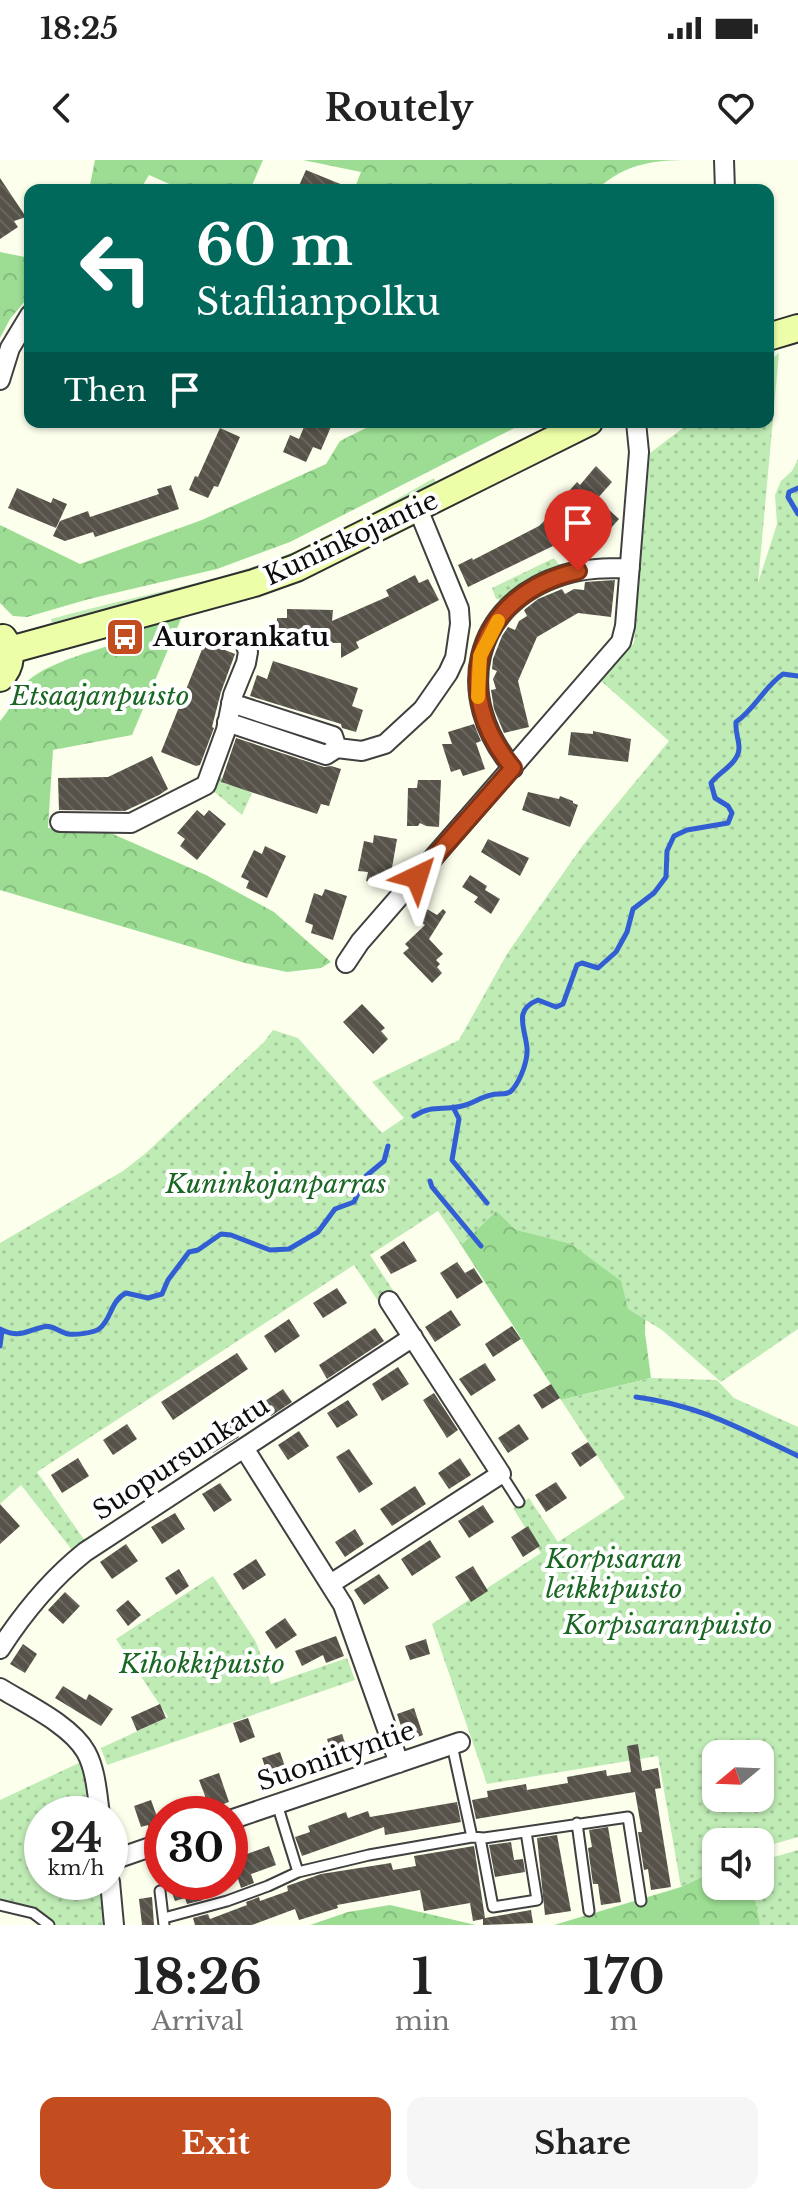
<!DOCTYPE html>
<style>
:root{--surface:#fff;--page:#f6f6f6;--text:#222;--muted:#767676;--accent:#c34d1e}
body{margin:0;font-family:"Libre Baskerville",serif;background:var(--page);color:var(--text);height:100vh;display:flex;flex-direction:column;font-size:30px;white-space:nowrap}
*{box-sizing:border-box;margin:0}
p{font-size:26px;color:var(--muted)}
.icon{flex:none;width:44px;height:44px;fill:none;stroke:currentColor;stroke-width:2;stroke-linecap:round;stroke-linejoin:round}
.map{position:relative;height:1765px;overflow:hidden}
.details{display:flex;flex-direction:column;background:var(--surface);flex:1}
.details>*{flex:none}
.banner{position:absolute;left:24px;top:24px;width:750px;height:244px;border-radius:16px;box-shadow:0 2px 6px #0004;background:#00695c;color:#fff;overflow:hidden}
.needle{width:52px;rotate:251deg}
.tools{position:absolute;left:702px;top:1580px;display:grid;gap:16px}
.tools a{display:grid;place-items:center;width:72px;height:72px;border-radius:16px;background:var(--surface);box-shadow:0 2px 6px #0004;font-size:40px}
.speed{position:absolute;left:24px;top:1636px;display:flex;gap:16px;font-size:40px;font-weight:700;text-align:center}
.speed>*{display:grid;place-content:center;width:104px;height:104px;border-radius:50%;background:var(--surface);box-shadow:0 2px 6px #0004;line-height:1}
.speed small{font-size:20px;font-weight:400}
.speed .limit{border:12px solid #d22;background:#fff;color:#111}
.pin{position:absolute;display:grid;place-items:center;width:68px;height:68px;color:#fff;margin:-82px -34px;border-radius:50% 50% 50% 0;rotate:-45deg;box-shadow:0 0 8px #0007}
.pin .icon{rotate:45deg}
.me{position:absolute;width:88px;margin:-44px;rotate:41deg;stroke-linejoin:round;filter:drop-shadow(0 0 6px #0008)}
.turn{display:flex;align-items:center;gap:28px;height:168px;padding:0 40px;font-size:36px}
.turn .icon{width:104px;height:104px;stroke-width:2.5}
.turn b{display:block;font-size:56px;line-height:68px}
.then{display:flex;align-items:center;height:76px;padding:0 40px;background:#0003;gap:16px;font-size:30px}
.eta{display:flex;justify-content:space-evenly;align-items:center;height:136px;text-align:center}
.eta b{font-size:48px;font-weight:700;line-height:56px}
.action{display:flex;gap:16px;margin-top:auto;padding:16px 40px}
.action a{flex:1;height:92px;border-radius:16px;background:var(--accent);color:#fff;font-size:32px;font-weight:700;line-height:92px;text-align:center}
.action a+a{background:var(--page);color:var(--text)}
.status{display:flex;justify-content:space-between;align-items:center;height:56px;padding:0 40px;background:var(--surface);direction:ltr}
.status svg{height:22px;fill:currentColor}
header{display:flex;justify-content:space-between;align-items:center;height:104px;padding:0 40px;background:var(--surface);font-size:36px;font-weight:700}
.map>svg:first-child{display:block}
.grass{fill:#bfebb5}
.forest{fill:url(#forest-crowns)}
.park{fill:url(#park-dots);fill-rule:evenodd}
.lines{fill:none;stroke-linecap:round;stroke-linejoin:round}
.stream{stroke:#325ed3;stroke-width:5}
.building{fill:url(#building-back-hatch)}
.lane-casing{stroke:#404040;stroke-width:13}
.street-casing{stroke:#404040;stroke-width:22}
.secondary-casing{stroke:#2f2f2f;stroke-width:30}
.lane{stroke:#fff;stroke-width:9}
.street{stroke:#fff;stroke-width:18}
.secondary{stroke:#ecffa8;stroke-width:26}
.route-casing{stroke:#7f3214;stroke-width:20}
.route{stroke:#c34d1e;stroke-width:14}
.slow{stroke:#f59e0b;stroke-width:14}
.labels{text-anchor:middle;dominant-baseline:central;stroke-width:8;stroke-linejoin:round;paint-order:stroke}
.street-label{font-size:26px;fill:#0d0d0d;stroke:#fff}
.poi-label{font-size:26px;font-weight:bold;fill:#0d0d0d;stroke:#fff;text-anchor:start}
.park-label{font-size:26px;font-style:italic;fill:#1a6724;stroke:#fff}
</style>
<div class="status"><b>18:25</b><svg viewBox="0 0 49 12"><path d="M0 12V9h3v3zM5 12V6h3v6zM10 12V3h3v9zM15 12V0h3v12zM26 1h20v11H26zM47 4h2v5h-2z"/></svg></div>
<header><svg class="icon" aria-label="back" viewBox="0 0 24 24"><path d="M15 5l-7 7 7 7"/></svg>Routely<svg class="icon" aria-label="heart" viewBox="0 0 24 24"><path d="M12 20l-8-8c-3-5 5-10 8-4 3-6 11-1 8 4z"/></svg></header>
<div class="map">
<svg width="798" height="1765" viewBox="0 0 798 1765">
<defs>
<pattern id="forest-crowns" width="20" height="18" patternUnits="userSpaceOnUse" patternTransform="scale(2)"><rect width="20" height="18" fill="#9cdd93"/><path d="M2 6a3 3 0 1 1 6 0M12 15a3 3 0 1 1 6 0" fill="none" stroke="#85bc7e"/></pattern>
<pattern id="park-dots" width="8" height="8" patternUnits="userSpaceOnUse" patternTransform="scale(2)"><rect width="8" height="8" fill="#bfebb5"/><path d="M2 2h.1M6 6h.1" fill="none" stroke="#a3c89a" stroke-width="1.8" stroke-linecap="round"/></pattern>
<pattern id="building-back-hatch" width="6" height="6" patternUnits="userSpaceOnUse" patternTransform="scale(2)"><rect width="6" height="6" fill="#565249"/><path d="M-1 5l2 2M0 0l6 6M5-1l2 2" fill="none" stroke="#69665f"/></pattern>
</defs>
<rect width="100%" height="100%" fill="#fdffed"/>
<path class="grass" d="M434,318L436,323C394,348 352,375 307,394C225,427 136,438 52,463L51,459C121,439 195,427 264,403C324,383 379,349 434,318Z"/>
<path class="forest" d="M95,0H263L250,30H183L149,15L140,30H89Z
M303,0H699C657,0 628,1 596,30H354L361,12Z
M0,92L30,98V135L10,159L0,178Z
M378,262H526L290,382L217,409L89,439L27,457L13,456L0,443V365L80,404L202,360L326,304L340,281Z
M183,454L132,575L53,590L48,668L106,671L206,715L274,752L331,802L321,808L287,812L245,803L0,730V561C10,550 15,537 24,525C43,502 105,488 134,478L132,472L165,458Z
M651,917L645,1173L651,1218L561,1240L461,1085L601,949Z
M762,1687L779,1765H554L681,1727L716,1710V1726H760Z
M390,1745L476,1765H310L348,1752Z"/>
<path class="park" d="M779,193L758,423L777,364L775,335L781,321L792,311L798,299V1169L721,1222L662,1170L628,1149L621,1121L571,1084L516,1070L496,1051L461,1085L438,1051L370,1095L394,1132L378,1141L354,1105L37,1312L85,1381L72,1390L21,1325L0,1344V1083L123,1011L146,993L264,882L273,870L298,878L382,973L404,958L372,922L459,880L507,794L538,749L583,685L669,581L601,521L634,483L650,293L691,262H768V202Z
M554,398L561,407L507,441L496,439L492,428Z
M216,616L222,618V623L234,626L249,627L248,631L252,633L242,655L211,629Z
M651,1218L717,1220L734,1238L798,1267V1677L760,1688V1682H716V1710L681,1727L658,1596L487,1624L432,1464L541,1393L513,1348L529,1338L558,1382L625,1338L561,1240ZM716,1594H760V1638H716Z
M213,1416L256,1482L271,1524L347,1498L355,1520L107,1605L101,1588L168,1557L116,1479Z
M81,1602L91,1654H42V1722H100L104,1765H57L0,1749V1640Z
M798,1690V1765H760L752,1726H760V1701Z"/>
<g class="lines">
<path class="stream" d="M798,328L789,332L788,337L798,354
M453,947L459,959L452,1000L487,1043
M414,956C434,944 442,951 462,946C472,944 481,937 491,935C499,933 508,936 513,929C521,919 528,900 527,888C525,867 513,850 538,840L556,847L563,844L577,805L582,803L598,808L616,792L627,772L633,749L654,733L666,717L667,691L674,676L687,670L728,663L732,653L728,646L715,638L711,623C719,612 739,603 739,588C739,579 735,572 736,562C755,549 764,527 783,514L798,516
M430,1021L432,1027L481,1086
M0,1169C20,1179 25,1171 43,1167C52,1164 59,1172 68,1174C76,1175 93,1173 99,1169C112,1159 110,1141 126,1133L148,1138L162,1134L168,1120L189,1092L198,1090L221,1074L231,1075L270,1090L289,1089L318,1072L335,1049L354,1042L366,1016L384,1001L388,986
M0,1186L2,1171
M636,1237C699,1245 741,1269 798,1296"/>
</g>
<path class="building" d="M306,10L355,30H297Z
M0,18L26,57L14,61L18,67L0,79Z
M306,262H333L321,290L313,287L306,302L283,292L290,275L299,279Z
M220,268L240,277L218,327L214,326L208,338L189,330L195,316L198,317Z
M596,306L612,322L597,339L619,359L611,368L589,348L553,386L468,427L458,405L472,398L473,400L539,366L573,333L570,330L577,322L580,325Z
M171,325L179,349L95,377L93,372L65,381L53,376L60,361L88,351L90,357L159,334L157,329Z
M17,328L51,343L53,338L67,344L56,368L8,348Z
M415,415L419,423L428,419L439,440L356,482L359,488L341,498V483L276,482L277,458H287V449L333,450L332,461L389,436L386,430Z
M615,420L611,457L578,453L537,477L518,521L529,567L504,573L494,549L491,530L496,529L493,519L497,511L492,509L493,499L502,476L508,467L515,470L519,461L527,456L524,450L538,439L562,429L565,434L574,429L584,430L585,422Z
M205,482L235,494L221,532L212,567L214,568L200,605L196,606L161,592Z
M273,501L358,528L352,546L363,550L356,572L342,568L341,564L250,536L257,515L267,519Z
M474,564L481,581L476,583L485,609L463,616L460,609L451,612L442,584H452L448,572Z
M593,571L631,579L628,602L568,595L571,572L593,574Z
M236,578L324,607L331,606L341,609L329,646L321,644L317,654L221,622Z
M152,596L168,629L159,635L125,651L59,650L58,618L108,617Z
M418,620H441L439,667L426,666L420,663L418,666H407L408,628H417Z
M528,632L559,639L560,636L573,641V643L578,645L570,667L522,650Z
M197,650L204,656L209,650L226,664L197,700L180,686L185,679L177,673Z
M374,675L397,679L389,725L366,721L368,712L358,711L364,681L373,683Z
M488,679L529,698L520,716L481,692Z
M265,686L286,696L267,738L246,728L249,721L241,717L254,690L262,694Z
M470,715L487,726L485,730L500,739L491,754L474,742L478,737L462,727Z
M325,729L347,736L333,780L311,773L313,765L305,762L314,733L322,736Z
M420,745L437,755L443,749L446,752L429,779L443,794L436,800L440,804L437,807L442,813L432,823L403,793L409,788L405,784L425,765L413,757Z
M362,844L385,868L381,871L388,879L373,894L343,862Z
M404,1081L417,1101L391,1114L380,1097Z
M457,1102L465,1113L474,1108L483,1122L457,1139L440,1113Z
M337,1128L347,1143L323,1158L313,1143Z
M451,1150L461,1165L435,1182L425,1167Z
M289,1159L300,1176L275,1193L264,1176Z
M512,1166L521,1179L493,1197L485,1184Z
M375,1168L384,1181L327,1219L319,1205Z
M237,1193L248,1209L173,1260L161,1242Z
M485,1203L496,1220L471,1236L459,1219Z
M398,1207L409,1224L382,1241L372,1224Z
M551,1224L560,1238L542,1249L533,1235Z
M283,1229L292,1242L271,1256L262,1243Z
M434,1233L458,1270L447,1278L423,1240Z
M348,1240L358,1255L337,1268L327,1253Z
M230,1263L239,1277L213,1293L205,1280Z
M127,1264L137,1279L113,1295L103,1280Z
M519,1264L529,1279L508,1293L498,1278Z
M299,1271L309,1286L288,1300L278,1285Z
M588,1282L597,1295L580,1307L571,1293Z
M349,1289L373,1324L359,1333L336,1297Z
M78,1298L89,1316L62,1333L51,1315Z
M460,1298L471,1315L449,1329L438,1313Z
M556,1322L567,1338L546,1352L535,1335Z
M220,1323L232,1340L214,1352L202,1334Z
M415,1326L426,1344L392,1366L380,1349Z
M0,1344L20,1366L0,1384Z
M483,1345L494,1362L469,1378L458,1361Z
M175,1353L185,1369L162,1384L151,1367Z
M528,1366L540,1386L523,1397L511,1377Z
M355,1369L364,1384L345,1397L335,1382Z
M430,1380L441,1397L412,1416L401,1399Z
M126,1384L138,1401L112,1419L100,1402Z
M256,1399L266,1415L243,1430L233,1414Z
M473,1406L488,1431L471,1442L455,1417Z
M179,1409L189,1426L176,1435L165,1418Z
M379,1414L389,1428L364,1445L354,1430Z
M65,1432L80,1446L63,1464L48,1450Z
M128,1440L141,1455L128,1466L116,1450Z
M285,1458L297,1475L276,1489L265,1472Z
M336,1476L344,1496L326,1503L323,1495L302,1506L295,1491Z
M426,1479L430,1494L410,1500L405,1486Z
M23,1484L37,1494L25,1513L10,1504Z
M63,1526L86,1540L89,1534L113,1549L101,1566L55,1538Z
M160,1544L166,1558L137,1571L131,1557Z
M414,1548L423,1575L406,1581L397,1554Z
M248,1558L255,1577L240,1583L233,1563Z
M342,1574L351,1600L335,1605L327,1579Z
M638,1584L642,1611L658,1608L661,1628L655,1629L671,1727L651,1730L648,1709L644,1710L638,1672H642L635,1632L476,1659L472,1640L488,1637L487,1631L526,1624L527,1630L568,1623L567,1617L606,1610L607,1616L631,1612L627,1586Z
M280,1592L290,1621L272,1627L262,1598Z
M219,1613L229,1642L210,1649L199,1620Z
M151,1640L160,1665L149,1669L148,1665L141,1667L134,1646Z
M457,1642L461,1662L385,1675L384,1667L302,1696L295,1677L310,1672L308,1666L346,1652L348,1658L368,1651L370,1657Z
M608,1667L621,1742L601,1745L598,1724H593L588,1688L592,1687L589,1670Z
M557,1675L571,1751L545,1755L537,1678Z
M511,1682L514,1700L523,1699L525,1712L495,1717L489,1685Z
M269,1686L276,1705L251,1714L254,1723L241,1728L238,1719L230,1721V1700Z
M474,1686L485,1758L531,1750L533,1763L483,1765V1759L473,1761L470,1743L424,1751L420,1730L337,1745L338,1748L299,1760L295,1749L252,1765H195L193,1758L208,1754L210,1759L247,1745L246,1742L259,1737L260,1741L288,1731L287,1726L321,1714L391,1703L393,1710L416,1706L414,1696Z
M168,1722H223L224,1724L200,1732L203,1740L187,1744L185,1738L175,1741Z
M152,1737L154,1765H142L139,1739Z"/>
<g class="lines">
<g class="lane-casing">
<path id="lane" d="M501,1314L519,1342
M452,1585L472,1677
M277,1644L298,1712
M577,1663L589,1751
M480,1678L493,1747L537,1740L526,1672
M160,1731L164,1765
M0,1745L33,1753L49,1765
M164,1758L227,1741L268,1726L298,1712L369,1695L472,1677L484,1678L628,1657L641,1741"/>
</g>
<g class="street-casing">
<path id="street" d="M724,0L725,30
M0,220L10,188L30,155
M231,543L333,576L337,588
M227,562L326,595L337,588L362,591L385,584L423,549L448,513L455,498L460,464L459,449L418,349
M513,608C453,537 471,444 563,415C585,408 608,408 630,408
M60,662L131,663L206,625L226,570L233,535L246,503L248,492L245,483
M346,803L360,782L621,482L625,466L639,292L636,262
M244,1288L343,1445L399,1603
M332,1423L501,1314L389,1141
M0,1489C24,1452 50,1420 85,1392L413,1177
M0,1528C26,1544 71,1565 86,1592C96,1610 97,1634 100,1654
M230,1660L460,1582
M110,1701L162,1683
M110,1722L114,1765"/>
</g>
<g class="secondary-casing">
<path id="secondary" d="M768,177L798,168
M10,490L254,423L296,408L589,262
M0,518C12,506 13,491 3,478"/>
</g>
<use href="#lane" class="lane"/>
<use href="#street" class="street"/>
<use href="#secondary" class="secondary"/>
</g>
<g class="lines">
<g class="route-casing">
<path id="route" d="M417,717L513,608C447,529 477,434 578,411"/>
</g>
<use href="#route" class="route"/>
<path class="slow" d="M478,537L480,496L498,461"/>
</g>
<defs>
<g id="bus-square" transform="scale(2)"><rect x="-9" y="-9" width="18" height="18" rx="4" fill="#c34d1e" stroke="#fff"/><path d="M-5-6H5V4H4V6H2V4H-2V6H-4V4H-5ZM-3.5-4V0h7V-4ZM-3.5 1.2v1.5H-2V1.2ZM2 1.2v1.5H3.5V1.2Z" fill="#fff"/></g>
</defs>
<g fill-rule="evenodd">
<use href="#bus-square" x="125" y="477"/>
</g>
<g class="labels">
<g class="street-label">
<text transform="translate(351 378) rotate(-25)">Kuninkojantie</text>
<text transform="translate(181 1298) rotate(-33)">Suopursunkatu</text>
<text transform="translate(336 1596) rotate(-19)">Suoniityntie</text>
</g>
<g class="poi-label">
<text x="153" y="477">Aurorankatu</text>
</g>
<g class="park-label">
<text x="100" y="536">Etsaajanpuisto</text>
<text x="276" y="1024">Kuninkojanparras</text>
<text x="614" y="1399">Korpisaran<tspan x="614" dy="30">leikkipuisto</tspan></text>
<text x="668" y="1465">Korpisaranpuisto</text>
<text x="202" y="1504">Kihokkipuisto</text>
</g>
</g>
</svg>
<div class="tools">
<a><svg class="needle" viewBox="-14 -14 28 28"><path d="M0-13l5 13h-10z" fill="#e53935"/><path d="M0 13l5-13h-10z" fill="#767676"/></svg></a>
<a><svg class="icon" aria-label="sound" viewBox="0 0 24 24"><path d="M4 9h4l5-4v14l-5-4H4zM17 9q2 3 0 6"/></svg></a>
</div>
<div class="speed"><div>24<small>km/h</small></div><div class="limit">30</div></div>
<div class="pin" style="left:578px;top:411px;background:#d93025"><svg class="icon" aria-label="arrive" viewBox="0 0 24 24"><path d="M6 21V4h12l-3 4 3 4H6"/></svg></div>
<svg class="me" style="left:417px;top:717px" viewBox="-20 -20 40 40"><path d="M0-17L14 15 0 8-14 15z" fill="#c34d1e" stroke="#fff" stroke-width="4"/></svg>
<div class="banner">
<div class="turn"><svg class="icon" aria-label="left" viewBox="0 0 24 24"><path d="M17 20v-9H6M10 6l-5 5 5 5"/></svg><div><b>60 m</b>Staflianpolku</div></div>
<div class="then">Then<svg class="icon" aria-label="arrive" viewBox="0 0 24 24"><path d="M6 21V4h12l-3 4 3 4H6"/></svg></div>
</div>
</div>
<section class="details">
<div class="eta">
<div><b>18:26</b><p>Arrival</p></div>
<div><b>1</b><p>min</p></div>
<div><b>170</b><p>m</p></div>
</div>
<div class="action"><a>Exit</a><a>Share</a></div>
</section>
